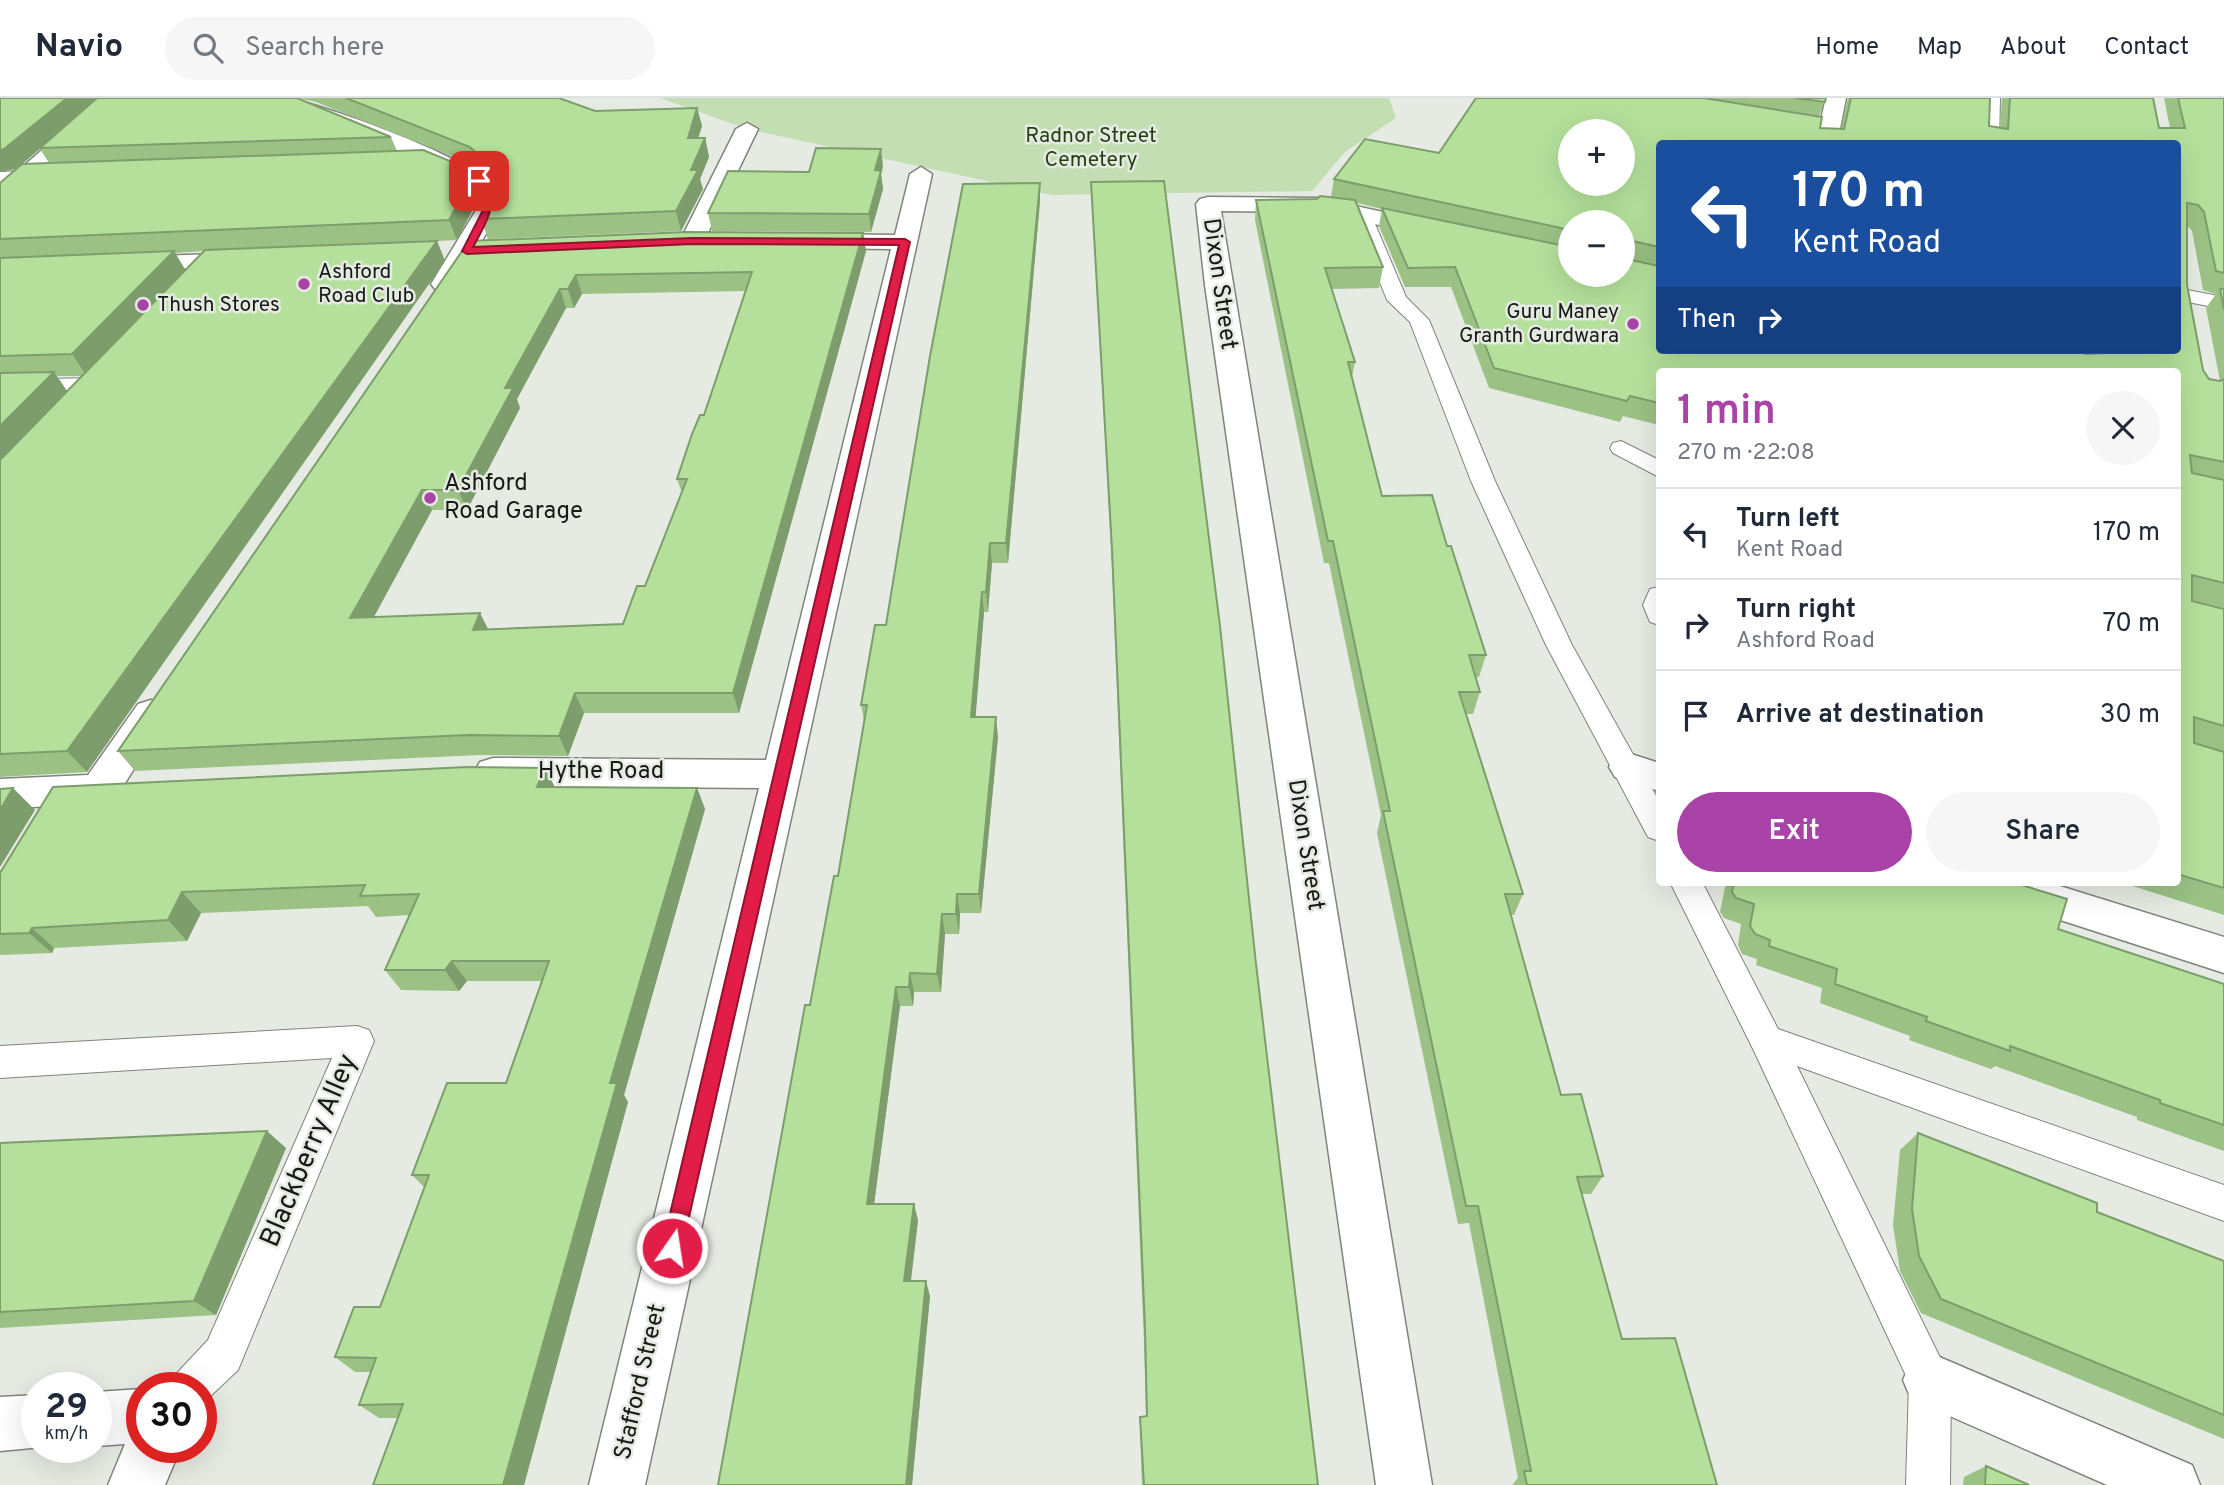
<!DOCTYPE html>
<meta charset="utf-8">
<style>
:root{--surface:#fff;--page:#f6f6f7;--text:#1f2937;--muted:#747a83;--line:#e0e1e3;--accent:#a943a7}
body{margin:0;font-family:Overpass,sans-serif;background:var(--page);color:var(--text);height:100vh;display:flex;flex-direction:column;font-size:26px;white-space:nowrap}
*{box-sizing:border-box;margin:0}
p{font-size:23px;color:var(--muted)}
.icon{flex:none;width:38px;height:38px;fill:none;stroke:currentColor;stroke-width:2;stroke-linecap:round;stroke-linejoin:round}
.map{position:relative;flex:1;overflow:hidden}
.panel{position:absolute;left:1656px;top:270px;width:525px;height:518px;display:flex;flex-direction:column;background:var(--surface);border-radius:7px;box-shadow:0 7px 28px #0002}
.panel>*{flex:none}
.hud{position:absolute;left:1656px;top:42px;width:525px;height:214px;border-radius:7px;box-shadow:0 7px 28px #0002;background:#1a4fa0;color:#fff;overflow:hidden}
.fabs{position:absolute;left:1558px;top:21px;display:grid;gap:14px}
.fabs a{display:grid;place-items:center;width:77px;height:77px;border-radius:50%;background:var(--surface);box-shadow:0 7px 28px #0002;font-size:35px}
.speed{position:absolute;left:21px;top:1274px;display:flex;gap:14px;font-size:35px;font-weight:700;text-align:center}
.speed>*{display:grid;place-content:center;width:91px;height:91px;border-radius:50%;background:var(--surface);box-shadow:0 7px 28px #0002;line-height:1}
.speed small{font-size:18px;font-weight:400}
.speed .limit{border:10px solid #d22;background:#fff;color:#111}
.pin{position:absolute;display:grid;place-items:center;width:60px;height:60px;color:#fff;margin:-30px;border-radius:14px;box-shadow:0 4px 10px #0006}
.me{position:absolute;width:77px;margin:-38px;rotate:13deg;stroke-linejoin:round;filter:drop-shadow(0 0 5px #0008)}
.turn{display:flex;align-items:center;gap:24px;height:147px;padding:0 21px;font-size:32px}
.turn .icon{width:91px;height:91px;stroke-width:2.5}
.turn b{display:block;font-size:49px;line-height:60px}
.then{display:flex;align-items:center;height:66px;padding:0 21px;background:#0003;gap:14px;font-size:26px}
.round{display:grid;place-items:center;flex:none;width:74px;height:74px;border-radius:37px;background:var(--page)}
.head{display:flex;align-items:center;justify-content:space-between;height:119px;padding:0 21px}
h1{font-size:42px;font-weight:600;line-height:52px;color:var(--accent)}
.cta{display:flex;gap:14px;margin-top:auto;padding:14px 21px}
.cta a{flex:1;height:80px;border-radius:42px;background:var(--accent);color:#fff;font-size:28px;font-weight:600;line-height:80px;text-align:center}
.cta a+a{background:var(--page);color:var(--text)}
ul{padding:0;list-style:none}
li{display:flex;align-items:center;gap:21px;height:91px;padding:0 21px;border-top:2px solid var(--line)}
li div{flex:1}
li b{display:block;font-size:26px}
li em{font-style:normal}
header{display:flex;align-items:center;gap:42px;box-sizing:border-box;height:98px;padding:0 35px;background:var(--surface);border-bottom:2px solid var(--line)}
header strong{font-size:33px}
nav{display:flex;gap:38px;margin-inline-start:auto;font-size:24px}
.search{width:490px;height:63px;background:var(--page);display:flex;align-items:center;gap:18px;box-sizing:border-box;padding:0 24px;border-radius:38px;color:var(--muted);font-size:26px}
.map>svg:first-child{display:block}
.green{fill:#c2deb2}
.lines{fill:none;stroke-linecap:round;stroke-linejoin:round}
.service-casing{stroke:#7f847c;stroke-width:2}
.minor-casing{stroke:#7f847c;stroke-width:3}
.service{fill:#fff;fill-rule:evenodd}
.minor{fill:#fff;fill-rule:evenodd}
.wall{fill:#9bc185;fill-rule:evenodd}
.shaded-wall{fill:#7e9d6c}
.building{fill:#b4e09b;stroke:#7e9d6c;stroke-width:2;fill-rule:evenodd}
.route{fill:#e11d48;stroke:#92132f;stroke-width:2}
.poi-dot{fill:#a943a7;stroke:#e5ebe2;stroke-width:2.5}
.labels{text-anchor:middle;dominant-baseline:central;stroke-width:5;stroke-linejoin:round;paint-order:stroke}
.far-park-label{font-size:21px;fill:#244010;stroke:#e5ebe2}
.far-poi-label{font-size:21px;fill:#181a17;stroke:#e5ebe2;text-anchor:start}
.street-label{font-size:24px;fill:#181a17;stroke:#e5ebe2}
.poi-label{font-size:24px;fill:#181a17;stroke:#e5ebe2;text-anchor:start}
.near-street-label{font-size:28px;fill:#181a17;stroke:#e5ebe2}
</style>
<header>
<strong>Navio</strong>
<div class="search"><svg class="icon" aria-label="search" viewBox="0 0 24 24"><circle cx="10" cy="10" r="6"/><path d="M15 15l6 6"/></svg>Search here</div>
<nav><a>Home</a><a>Map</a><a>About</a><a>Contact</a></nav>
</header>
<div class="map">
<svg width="2224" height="1387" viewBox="0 0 2224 1387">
<rect width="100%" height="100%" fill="#e5ebe2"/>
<path class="green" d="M660,0H1389L1396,20L1345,54L1312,93L1052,97L747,31Z"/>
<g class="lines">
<g class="service-casing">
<path id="service" d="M1984,0H2000L1999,46H1983Z
M48,72L54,73L57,77L54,81L0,84V74Z
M1361,109L1370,114L1406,199L1429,222L1495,383L1572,547L1659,703V743L1648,739L1546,547L1471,383L1410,224L1387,202L1352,114Z
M2177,190L2224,199V211L2177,202Z
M93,280L101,281L104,286L101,291L0,294V282Z
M1621,343L1659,362V379L1613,355L1610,350L1613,345Z
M1659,489V527L1650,524L1643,507L1650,491Z
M1670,784H1702L1778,931L2224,1087V1123L1797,968L1951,1282L1950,1387H1906L1909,1284L1754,953Z
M357,928L369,932L374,943L238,1272L201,1307V1290H171L177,1275L208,1242L332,960L0,980V948Z"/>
</g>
<g class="minor-casing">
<path id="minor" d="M103,0H125L8,105L0,107V88Z
M241,0C256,0 274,0 289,1C327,7 479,63 498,92L499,114L453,191H435L431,186L475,114L476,94L444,73L345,32L288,13L244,4Z
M1826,0H1846L1837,46H1815Z
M747,25L758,31L704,143L701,148H683L680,143L736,31Z
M921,69L932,76L645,1387H589L759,690L493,688L480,684L474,674L480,664L493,660L766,662L891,151L813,150L804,148L801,143L804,138L813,136L895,137L910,76Z
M1208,99L1317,100L1431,124L1439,126L1443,131L1439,136L1431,138L1317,114L1221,113L1432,1387H1376L1205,187L1196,106L1200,101Z
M245,155L254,157L257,162L254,167L127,173L118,171L115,166L118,161L127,159Z
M151,602L164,606L169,615L115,701L101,705L0,711V681L88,677L138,606Z
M1628,655L1659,665V693L1615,679L1609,669L1615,659Z
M1974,784H2047L2224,839V875L1980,796Z
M1930,1255L2192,1367L2200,1387H2107L1911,1301L1903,1282L1911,1263Z
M142,1291V1349H181L165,1387H108L125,1346L96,1348V1294Z
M37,1297V1349H42L0,1353V1299Z"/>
</g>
<use href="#service" class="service"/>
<use href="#minor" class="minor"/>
</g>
<path class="wall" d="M0,0L391,39L397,53L466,76L473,95L472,113L457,142L437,143L445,163L87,674L0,679V85L16,71ZM40,51L49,65L22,66ZM203,153L185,172L175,155ZM57,278H82L67,293Z
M299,0H559L595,13L697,10L702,28L698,40H705L709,59L700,81L703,91L681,133L488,141L481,121L494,95V85L477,68L316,4Z
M1476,0H1826L1819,18L1820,30L1841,31L1848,0H1990L1989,28L2000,30L2002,0H2153L2159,30H2170L2164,0H2224V510L2192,502V503L2224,511V817L2120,784H2177V273H1659V327L1623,318L1620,324L1489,290L1451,189H1405L1379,128L1382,111L1357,105L1383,169L1379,190L1332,191L1355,264L1352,279L1382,398L1447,448L1486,557L1479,579L1476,580L1480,594L1473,616H1466L1523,796L1514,817H1511L1561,997L1603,1078L1591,1096H1582L1622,1241L1717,1387H1513V1386L1518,1380L1469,1125L1458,1126L1377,735L1381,717L1329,465H1324L1255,122L1256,102L1317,101L1331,99L1334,81L1439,55ZM1659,46L2177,252H1817L1816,255L1659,252ZM1570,124L1622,177H1570ZM2187,127L2192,133L2203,192L2216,196L2206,210L2220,283L2209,281L2203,272L2187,187Z
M883,68L881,76L883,91L871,134L712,133L708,115L809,74Z
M1091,84L1256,866L1318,1387H1142L1140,1331V1319L1146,1318L1144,1244L1112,471Z
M1040,85V103L1008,465H992L988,514H984L975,619L998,639L981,815H960L959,836H945L941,894H914L913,908H900L874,1106L918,1122L911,1183L930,1198L912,1387L810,907L838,778L864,623L861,607L886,527Z
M863,135L866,153L739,615H584L568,658L479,657L135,673L118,653L469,143ZM745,193L704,317L677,381L682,395L645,488L623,526L488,531L373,519L432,412H467L520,310L517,301L566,210H574L582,196Z
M554,689L697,690L705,711L624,997L628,1004L524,1387H373L398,1320H379L359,1307L371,1274H355L335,1259L380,1209L424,1089L412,1077L506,985L542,883H467L459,893L401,892L385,872L410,817L376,819L368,808L201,815L187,843L54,850L52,855L0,857V774Z
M1726,784H2012L2058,831L2224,886V1053L2137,1022V1019L1995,968L1991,971L1909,942L1910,938L1820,905L1822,890L1756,867L1757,861L1742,856L1738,847L1741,826L1724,820L1720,814Z
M1918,1035L2097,1114L2224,1163V1341L1921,1215L1900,1173L1893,1127L1900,1052Z
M0,1045L286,1050L216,1217L0,1230Z
M1986,1368L2029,1387H1963L1964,1379Z"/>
<path class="shaded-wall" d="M67,0H100L16,71L0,74V52Z
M697,10L702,28L692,59L688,40Z
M705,40L709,59L700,81L703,91L681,133L676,113L691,72Z
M881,51L883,68L881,76L883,91L871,134L869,116L875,72Z
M466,76L473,95L472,113L457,142L449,122Z
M1040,85V103L1008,465L1006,445Z
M863,135L866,153L739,615L733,595Z
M437,143L445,163L87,674L67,653Z
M174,153L186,173L86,277L72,256Z
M576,177L582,196L574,210L568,191Z
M560,191L566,210L517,301L520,310L467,412L458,392L505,290Z
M54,274L69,296L0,366V328Z
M422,392L432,412L362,541L350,520Z
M990,445L992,465L988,514L986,494Z
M982,494L984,514L974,639L971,619Z
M480,515L490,535L473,532Z
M575,595L584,615L568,658L559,638Z
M996,619L998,639L981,815L979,796Z
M545,670L556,691L537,689Z
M13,690L35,712L0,769V712Z
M697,690L705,711L624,997L628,1004L524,1387H503L610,985Z
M182,794L201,815L187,843L168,822Z
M957,796L960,815L959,836L956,816Z
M942,816L945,836L941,894L937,876Z
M32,830L54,850L52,855L29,835Z
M452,863L467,883L459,893L445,872Z
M910,875L914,894L913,908L909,889Z
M896,889L900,908L872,1122L867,1106Z
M267,1033L286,1050L216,1217L194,1203Z
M914,1106L918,1122L909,1198L904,1183Z
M926,1183L930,1198L912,1387H906Z"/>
<path class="building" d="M0,0H67L4,51L0,52Z
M97,0H297L391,39L40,50Z
M346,0H559L595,13L697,10L688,40H705L691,72H698L676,113L481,121L494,95V72L470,49Z
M1476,0H1704L1822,19L1820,30L1844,31L1851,0H1990L1989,28L2008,31L2010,0H2153L2159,30H2185L2178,0H2224V175L2216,173L2204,114L2198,107L2187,105V187L2203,272L2209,281L2220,283L2224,281V364L2190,357L2192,375L2224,382V485L2192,477V503L2224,511V628L2194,619V645L2224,654V790L2177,776V273H1659V305L1630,298L1627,303L1494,270L1455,169L1408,170L1382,110L1570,149V177H1622V160L1659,168V252H1797V255H1823V252H2070L2087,256L2144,253L2143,252H2177V46H1659V149L1628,142L1625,155L1622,156V124H1570V132L1334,81L1365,41L1439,55ZM1570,33H1622V86H1570Z
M1795,0H1826L1825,4Z
M816,50L881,51L875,72L881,73L869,116L708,115L728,73L809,74Z
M423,52L450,63L466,76L465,93L449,122L0,141V85L22,66Z
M1164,83L1220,528L1256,866L1318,1387H1144L1140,1319L1147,1318L1145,1230L1112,451L1091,84Z
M1040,85L1006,445H990L986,494H982L971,619H996L979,796H957L956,816H942L937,876L910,875L909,889H896L867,1106H914L904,1183H926L906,1387H718L805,907H810L834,778H838L867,607H861L875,527H886L930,258L963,86Z
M1320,98L1355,102L1383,169L1325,170L1355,264H1348L1382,398L1432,397L1447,448H1451L1486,557H1469L1480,594H1459L1523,796H1505L1561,997L1581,996L1603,1078L1577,1079L1622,1241L1675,1240L1717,1387H1527L1524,1373H1531L1478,1108H1466L1383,713H1390L1333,443H1328L1256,102L1317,101Z
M687,134L863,135L733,595H575L559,638L468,637L118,653L469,143ZM752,174L704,317H700L692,336L677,381H687L645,488H637L623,526L473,532L480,515L350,520L422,392H458L513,290H505L560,191H568L576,177Z
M437,143L67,653L0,656V362L205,152Z
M174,153L72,256L0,258V160Z
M2220,191H2224V212Z
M54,274L0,328V275Z
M467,669L545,670L537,689L697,690L610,985H617L503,1387H373L403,1306L359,1307L376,1260L335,1259L354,1209H380L429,1077H412L447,985H506L549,863H452L445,872H385L419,796L360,798L365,787L182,794L168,822L32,830L29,835L0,836V775L53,689Z
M13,690L0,712V691Z
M1734,784H2012L2067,801L2058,831L2224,886V1027L2160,1005V1002L2010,948V953L1926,923L1927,919L1835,886L1837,871L1769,848L1770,842L1755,836L1750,828L1754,806L1736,800L1732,794Z
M267,1033L194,1203L0,1214V1045Z
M1918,1035L2097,1105V1114L2224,1163V1317L1941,1201L1919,1158L1912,1111Z
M1986,1368L2029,1387H1985Z"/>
<path class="route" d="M475,81H482C502,104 485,126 473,149L692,140L905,141L910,144L682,1150L679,1157L672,1160L665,1157L662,1150L899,147L692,146L467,156L462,153L482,114V93Z"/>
<g class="poi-dot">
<circle cx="304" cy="186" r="7"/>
<circle cx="143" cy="207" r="7"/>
<circle cx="1633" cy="226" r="7"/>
<circle cx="430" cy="400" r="7"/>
</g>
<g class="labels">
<g class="far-park-label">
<text x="1091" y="38">Radnor Street<tspan x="1091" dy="24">Cemetery</tspan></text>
</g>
<g class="far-poi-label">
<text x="318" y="174">Ashford<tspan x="318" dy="24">Road Club</tspan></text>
<text x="157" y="207">Thush Stores</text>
<text x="1619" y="214" text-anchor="end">Guru Maney<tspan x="1619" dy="24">Granth Gurdwara</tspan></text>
</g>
<g class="street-label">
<text transform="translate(1219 186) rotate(82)">Dixon Street</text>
<text x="601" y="674">Hythe Road</text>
<text transform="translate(1305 747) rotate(81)">Dixon Street</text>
<text transform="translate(641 1284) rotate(-77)">Stafford Street</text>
</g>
<g class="poi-label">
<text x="444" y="386">Ashford<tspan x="444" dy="28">Road Garage</tspan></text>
</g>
<g class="near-street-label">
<text transform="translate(310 1053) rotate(-67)">Blackberry Alley</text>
</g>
</g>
</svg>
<div class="fabs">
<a>+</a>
<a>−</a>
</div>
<div class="speed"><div>29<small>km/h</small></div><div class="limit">30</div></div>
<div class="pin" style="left:479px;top:83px;background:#d93025"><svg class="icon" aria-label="arrive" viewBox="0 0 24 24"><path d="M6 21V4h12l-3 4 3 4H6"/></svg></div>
<svg class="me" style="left:672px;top:1150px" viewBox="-20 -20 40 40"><circle r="17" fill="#e11d48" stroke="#fff" stroke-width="3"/><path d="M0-11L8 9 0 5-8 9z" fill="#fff"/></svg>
<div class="hud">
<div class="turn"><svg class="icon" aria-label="left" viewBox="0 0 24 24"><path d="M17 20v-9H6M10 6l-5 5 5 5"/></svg><div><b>170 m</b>Kent Road</div></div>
<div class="then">Then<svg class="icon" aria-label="right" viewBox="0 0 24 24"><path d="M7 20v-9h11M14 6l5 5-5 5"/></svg></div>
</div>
<section class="panel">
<div class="head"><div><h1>1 min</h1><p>270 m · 22:08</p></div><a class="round"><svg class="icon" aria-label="close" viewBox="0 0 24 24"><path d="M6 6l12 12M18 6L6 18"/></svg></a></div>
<ul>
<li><svg class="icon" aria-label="left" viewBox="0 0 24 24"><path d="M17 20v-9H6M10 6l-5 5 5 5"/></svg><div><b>Turn left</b><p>Kent Road</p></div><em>170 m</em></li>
<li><svg class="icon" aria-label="right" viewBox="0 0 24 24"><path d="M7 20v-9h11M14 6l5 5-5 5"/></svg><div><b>Turn right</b><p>Ashford Road</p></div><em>70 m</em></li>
<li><svg class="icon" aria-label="arrive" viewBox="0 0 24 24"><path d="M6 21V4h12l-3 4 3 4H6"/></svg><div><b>Arrive at destination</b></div><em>30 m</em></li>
</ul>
<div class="cta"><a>Exit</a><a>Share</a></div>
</section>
</div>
